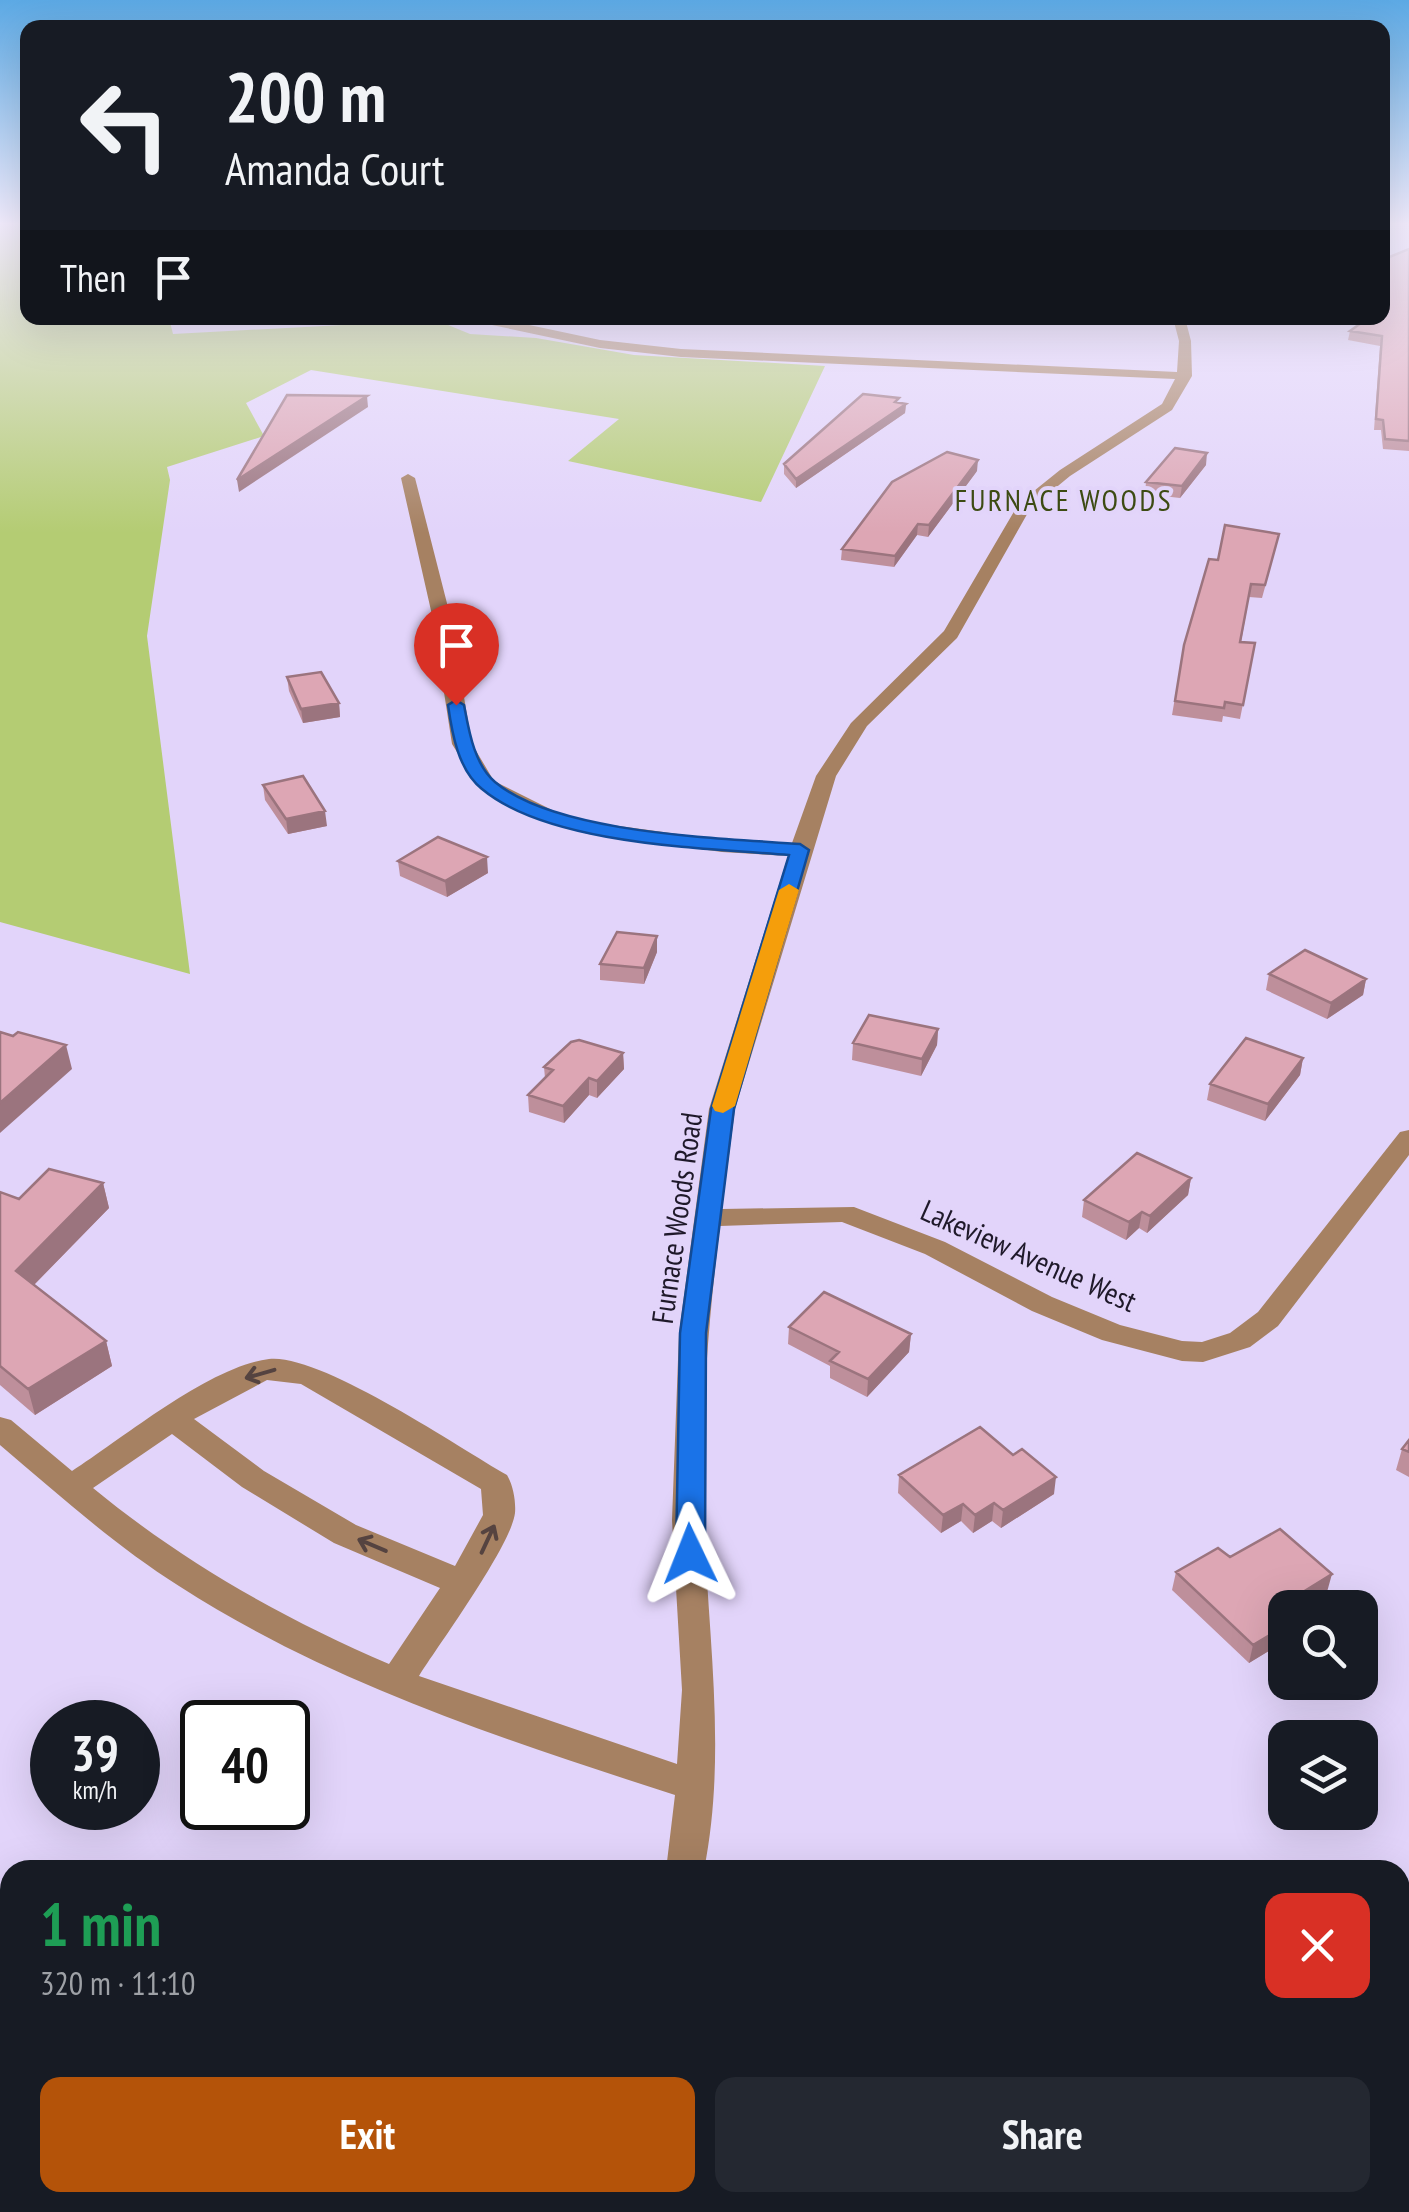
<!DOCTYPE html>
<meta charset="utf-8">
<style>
:root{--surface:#171b24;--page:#242831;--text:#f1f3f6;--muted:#9ea1a6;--accent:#b45309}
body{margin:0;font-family:"PT Sans Narrow",sans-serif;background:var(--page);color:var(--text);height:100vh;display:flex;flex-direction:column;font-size:38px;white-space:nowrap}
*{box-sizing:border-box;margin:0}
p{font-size:32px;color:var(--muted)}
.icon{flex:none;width:55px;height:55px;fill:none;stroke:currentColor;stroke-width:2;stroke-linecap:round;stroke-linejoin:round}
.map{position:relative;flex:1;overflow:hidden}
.details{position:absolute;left:0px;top:1860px;width:1410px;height:352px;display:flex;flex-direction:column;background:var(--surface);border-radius:30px 30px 0 0;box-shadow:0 10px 40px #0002}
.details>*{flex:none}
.top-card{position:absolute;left:20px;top:20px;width:1370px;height:305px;border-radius:20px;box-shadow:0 10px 40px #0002;background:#171b24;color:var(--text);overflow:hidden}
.tools{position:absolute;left:1268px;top:1590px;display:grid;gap:20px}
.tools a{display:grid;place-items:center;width:110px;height:110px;border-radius:20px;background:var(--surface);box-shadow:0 10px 40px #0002;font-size:50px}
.speed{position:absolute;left:30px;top:1700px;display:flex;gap:20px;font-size:50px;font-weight:700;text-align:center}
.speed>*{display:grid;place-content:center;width:130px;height:130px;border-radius:50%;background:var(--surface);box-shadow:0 10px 40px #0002;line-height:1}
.speed small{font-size:25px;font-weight:400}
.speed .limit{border:5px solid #111;border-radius:15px;background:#fff;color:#111}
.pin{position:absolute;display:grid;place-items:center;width:85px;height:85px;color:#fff;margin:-102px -42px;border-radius:50% 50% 50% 0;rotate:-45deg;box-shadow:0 0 10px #0007}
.pin .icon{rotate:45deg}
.me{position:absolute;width:110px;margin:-55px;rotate:358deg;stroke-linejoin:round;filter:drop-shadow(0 0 8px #0008)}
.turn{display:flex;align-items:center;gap:35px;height:210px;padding:0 40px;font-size:45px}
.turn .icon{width:130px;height:130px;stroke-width:2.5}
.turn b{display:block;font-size:70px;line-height:85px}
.then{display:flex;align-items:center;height:95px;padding:0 40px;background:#0003;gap:20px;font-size:38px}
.round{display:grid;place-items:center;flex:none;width:105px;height:105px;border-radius:20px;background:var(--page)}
.head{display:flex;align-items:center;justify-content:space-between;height:170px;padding:0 40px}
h1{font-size:60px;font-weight:600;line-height:75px;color:#1e9e55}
.cta{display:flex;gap:20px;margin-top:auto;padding:20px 40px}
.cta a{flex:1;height:115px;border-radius:20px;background:var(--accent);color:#fff;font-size:40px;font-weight:600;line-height:115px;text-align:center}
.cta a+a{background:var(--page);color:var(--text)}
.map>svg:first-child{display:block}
.green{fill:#b4cc73}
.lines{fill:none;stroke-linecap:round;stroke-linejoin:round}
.minor{fill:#a68162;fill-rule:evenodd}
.wall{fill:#be8f9b}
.shaded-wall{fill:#9b747e}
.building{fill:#dda6b4;stroke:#9b747e;stroke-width:2.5}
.oneway{stroke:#554340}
.route{fill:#1a73e8;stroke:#114b97;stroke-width:2.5}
.slow{fill:#f59e0b}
.labels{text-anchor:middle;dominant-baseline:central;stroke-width:8;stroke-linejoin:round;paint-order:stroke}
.far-quarter-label{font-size:30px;letter-spacing:2.5px;fill:#3d4b13;stroke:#e2d4fa}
.street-label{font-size:30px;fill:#1f192a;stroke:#e2d4fa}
</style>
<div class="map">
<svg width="1409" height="2212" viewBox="0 0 1409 2212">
<rect width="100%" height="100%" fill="#e2d4fa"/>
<path class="green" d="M0,223H27L28,318H169L173,334L436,320L470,334L536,338L634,355L825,366L761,502L568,461L619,419L311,370L246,403L264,436L167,467L170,480L147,636L190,974L0,922Z"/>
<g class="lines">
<path class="minor" d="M496,318L600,340L681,349L1177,372L1179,341L1173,318H1185L1191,341L1192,376L1172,410L1070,476L1030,509L957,638L867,726L836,776L735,1109L722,1209L854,1207L945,1242L1052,1297L1120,1325L1182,1341L1202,1342L1230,1333L1258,1312L1400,1132L1409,1130V1155L1278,1326L1250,1347L1203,1362L1182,1361L1102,1340L1032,1311L925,1254L842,1222L720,1226C708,1324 700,1423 704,1522C708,1638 727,1755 704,1870H666L675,1795C505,1740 331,1684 179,1586C114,1545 58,1494 0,1445V1417L11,1420L72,1471C123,1438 210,1366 269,1359C320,1353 458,1447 507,1475C513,1485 516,1501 515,1513C511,1546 440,1643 419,1676L677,1764L682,1690L672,1520L679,1333L709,1109L788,856L722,852L588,834L542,820L480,789L452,744L432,615L401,478L408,474L415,478L450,615L472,744L494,781L556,812L590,822L722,840L792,843L816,776L851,723L944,631L1019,503L1060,470L1162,404L1175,379L681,357L600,348L492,325ZM267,1380L301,1384L481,1489L483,1515L455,1566L356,1525L264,1471L194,1419ZM172,1434L242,1487L334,1543L440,1588L389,1664C282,1618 183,1562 93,1488Z
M396,2202H448L444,2212H393Z
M932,2202H995L998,2212H936Z"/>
</g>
<path class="wall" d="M1409,249V451L1383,449L1381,430H1374L1380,346L1348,340L1350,331L1362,322L1301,318H1382Z
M899,403L906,404L905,413L796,488L784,474V464Z
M1206,465L1180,498L1145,494L1146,482Z
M977,471L928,537L917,535L894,567L841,560L842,549Z
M1276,547L1262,598L1249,597L1241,642L1255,643L1240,719L1223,716L1222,722L1172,715L1184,645Z
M287,677L339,703L340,717L303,723L289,691Z
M263,785L327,826L288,834L265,800Z
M398,861L488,873L447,897L400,876Z
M657,936V952L644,984L600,980V964Z
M1269,974L1366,979L1363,995L1327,1019L1266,990Z
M938,1029L937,1045L921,1076L852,1060L853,1043Z
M623,1053L624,1069L597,1098L589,1095L564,1123L529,1112L528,1095L545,1078L544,1067Z
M1303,1058L1300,1075L1265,1121L1207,1100L1210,1084Z
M1191,1178L1188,1195L1147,1233L1139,1228L1126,1240L1082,1217L1084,1200Z
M103,1183L109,1208L34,1285L106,1341L112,1366L35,1415L0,1385V1192L19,1199Z
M789,1327L911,1334L909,1352L867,1397L830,1378V1366L788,1344Z
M1409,1440V1477L1396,1470L1402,1449Z
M899,1475L1054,1494L1001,1528L992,1521L973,1533L961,1521L941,1533L898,1493Z
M1230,1557L1327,1592L1305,1606L1285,1608V1641L1249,1663L1172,1590L1176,1572Z"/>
<path class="shaded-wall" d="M367,396L368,407L239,492L237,480Z
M906,404L905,413L796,488V479Z
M1207,453L1206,465L1180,498L1182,486Z
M978,460L977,471L928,537L929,525Z
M918,524L917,535L894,567L895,556Z
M339,703L340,717L303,723L301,709Z
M325,811L327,826L288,834L286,819Z
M487,857L488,873L447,897L445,881Z
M657,936V952L644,984V968Z
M1366,979L1363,995L1327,1019L1331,1003Z
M938,1029L937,1045L921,1076L922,1059Z
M66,1045L72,1069L0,1133V1103Z
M623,1053L624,1069L597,1098V1081Z
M1303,1058L1300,1075L1265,1121L1268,1104Z
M589,1078V1095L564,1123L563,1106Z
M1191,1178L1188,1195L1147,1233L1150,1216Z
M103,1183L109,1208L23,1296L16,1271Z
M1142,1212L1139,1228L1126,1240L1129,1222Z
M911,1334L909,1352L867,1397L868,1379Z
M106,1341L112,1366L35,1415L28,1389Z
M1056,1477L1054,1494L1001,1528L1003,1510Z
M994,1503L992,1521L973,1533L975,1515Z
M963,1504L961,1521L941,1533L943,1515Z
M1332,1574L1327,1592L1302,1608L1295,1597Z
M1285,1626V1641L1249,1663L1253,1645Z"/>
<path class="building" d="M1409,249V441L1385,439L1383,420L1376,419L1382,336L1350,331L1368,318H1382V260Z
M863,394L899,398L895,402L906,404L796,479L784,464Z
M287,395L367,396L237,480Z
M1175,448L1207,453L1182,486L1146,482Z
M947,452L978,460L929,525L918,524L895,556L842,549L892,482Z
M1225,525L1279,534L1265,585L1251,584L1240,642L1255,643L1243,705L1225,702L1224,708L1175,701L1184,645L1209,559L1218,560Z
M321,672L339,703L301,709L287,677Z
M303,776L325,811L286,819L263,785Z
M438,837L487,857L445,881L398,861Z
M617,932L657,936L644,968L600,964Z
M1305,950L1366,979L1331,1003L1269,974Z
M869,1015L938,1029L922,1059L853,1043Z
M0,1032L13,1036L18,1032L66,1045L0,1103Z
M1246,1038L1303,1058L1268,1104L1210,1084Z
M579,1040L623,1053L597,1081L589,1078L563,1106L528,1095L553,1070L544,1067L571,1042Z
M1137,1153L1191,1178L1150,1216L1142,1212L1129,1222L1084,1200Z
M49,1169L103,1183L16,1271L106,1341L28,1389L0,1366V1192L19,1199Z
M824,1292L911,1334L868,1379L830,1361L839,1352L789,1327Z
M980,1427L1013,1455L1022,1449L1056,1477L1003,1510L994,1503L975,1515L963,1504L943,1515L899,1475Z
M1409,1440V1452L1402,1449Z
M1280,1529L1332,1574L1295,1597L1306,1608H1285V1626L1253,1645L1176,1572L1218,1548L1230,1557Z"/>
<defs><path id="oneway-shaft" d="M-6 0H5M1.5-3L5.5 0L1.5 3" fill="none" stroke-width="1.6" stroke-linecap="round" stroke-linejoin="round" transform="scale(2.5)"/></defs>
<g class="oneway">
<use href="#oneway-shaft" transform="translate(260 1374) rotate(164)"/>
<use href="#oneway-shaft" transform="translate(488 1539) rotate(-65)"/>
<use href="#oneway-shaft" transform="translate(372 1545) rotate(-157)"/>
</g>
<linearGradient id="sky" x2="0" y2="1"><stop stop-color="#5ca9e4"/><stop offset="0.42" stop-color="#f2ecfd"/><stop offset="1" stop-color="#f2ecfd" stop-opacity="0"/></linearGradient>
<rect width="1409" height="533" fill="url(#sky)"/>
<path class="route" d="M456,700L464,705C469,731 474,764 495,782C557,834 719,838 800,844L809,850L734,1109L706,1333L705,1554L701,1562H680L676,1554L680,1333L711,1109L789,855C704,848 549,845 482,789C458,770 452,733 448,705Z"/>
<path class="slow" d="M789,884L799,890L735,1106L723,1113L715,1111L712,1106L779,890Z"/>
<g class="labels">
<g class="far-quarter-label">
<text x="1064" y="499">FURNACE WOODS</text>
</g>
<g class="street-label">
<text transform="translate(676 1218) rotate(-82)">Furnace Woods Road</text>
<text transform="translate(1029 1255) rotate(24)">Lakeview Avenue West</text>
</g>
</g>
</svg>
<div class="tools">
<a><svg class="icon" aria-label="search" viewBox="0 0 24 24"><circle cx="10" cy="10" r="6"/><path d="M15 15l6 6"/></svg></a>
<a><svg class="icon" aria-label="layers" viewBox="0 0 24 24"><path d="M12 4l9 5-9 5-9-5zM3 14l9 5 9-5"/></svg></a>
</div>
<div class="speed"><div>39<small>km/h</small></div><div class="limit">40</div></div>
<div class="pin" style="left:456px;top:705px;background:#d93025"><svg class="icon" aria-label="arrive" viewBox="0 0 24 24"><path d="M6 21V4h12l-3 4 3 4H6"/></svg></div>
<svg class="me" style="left:690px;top:1554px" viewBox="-20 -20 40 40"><path d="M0-17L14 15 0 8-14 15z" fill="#1a73e8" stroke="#fff" stroke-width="4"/></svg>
<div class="top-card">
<div class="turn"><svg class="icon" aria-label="left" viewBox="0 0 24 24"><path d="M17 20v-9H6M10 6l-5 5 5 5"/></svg><div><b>200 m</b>Amanda Court</div></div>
<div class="then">Then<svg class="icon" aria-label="arrive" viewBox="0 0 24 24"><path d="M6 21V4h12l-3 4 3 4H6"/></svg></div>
</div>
<section class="details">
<div class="head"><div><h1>1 min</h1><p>320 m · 11:10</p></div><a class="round" style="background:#d93025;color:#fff"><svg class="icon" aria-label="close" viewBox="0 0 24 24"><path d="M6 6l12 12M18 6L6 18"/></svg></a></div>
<div class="cta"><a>Exit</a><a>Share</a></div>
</section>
</div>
